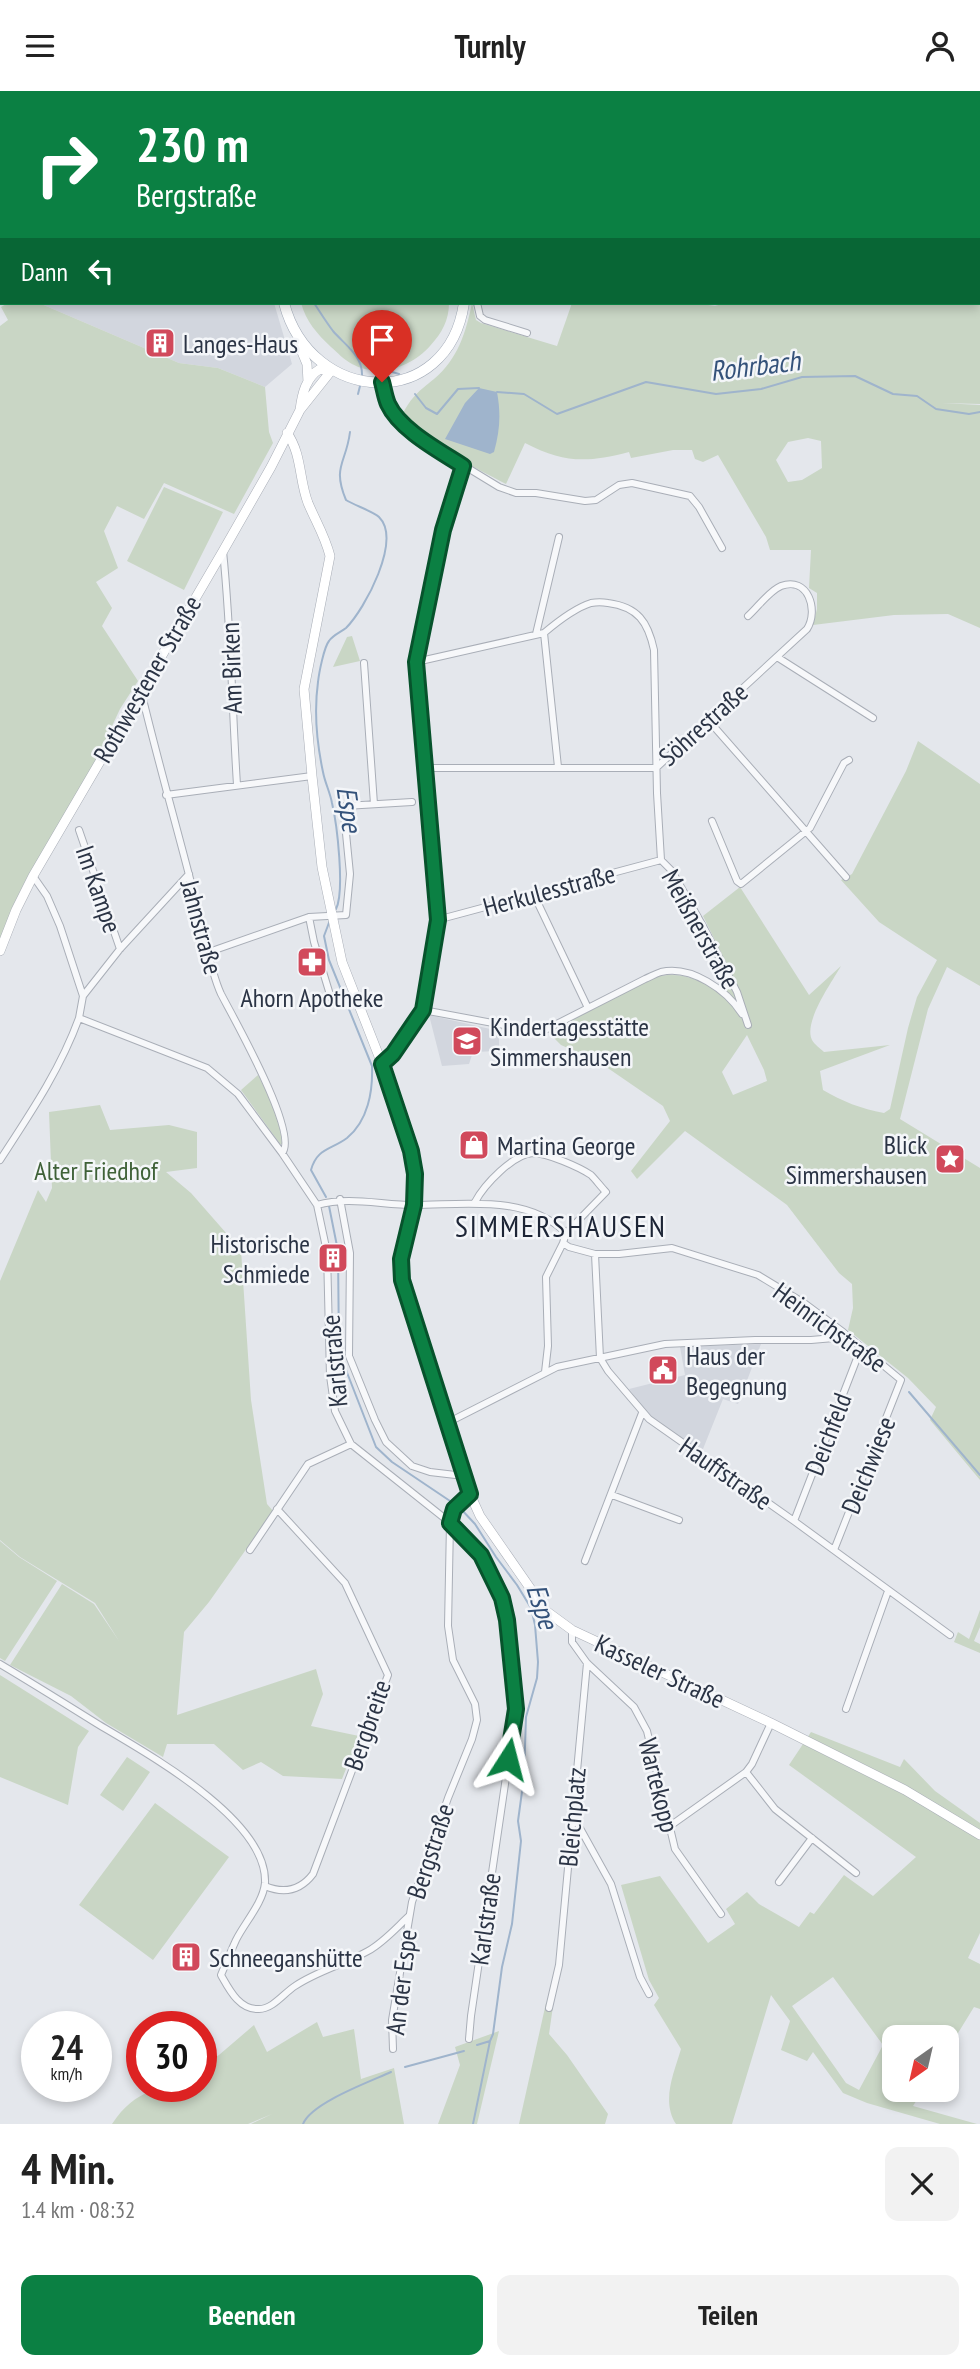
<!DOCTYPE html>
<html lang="de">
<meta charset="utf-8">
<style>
:root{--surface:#fff;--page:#f2f2f2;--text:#222;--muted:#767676;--accent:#0b8043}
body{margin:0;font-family:"PT Sans Narrow",sans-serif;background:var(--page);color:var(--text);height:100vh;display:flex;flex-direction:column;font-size:26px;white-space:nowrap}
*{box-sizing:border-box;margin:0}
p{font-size:23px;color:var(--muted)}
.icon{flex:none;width:38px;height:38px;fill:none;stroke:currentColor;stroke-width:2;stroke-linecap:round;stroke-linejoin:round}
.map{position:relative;height:2033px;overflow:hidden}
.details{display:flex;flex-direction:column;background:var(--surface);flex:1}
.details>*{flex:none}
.hud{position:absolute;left:0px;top:0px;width:980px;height:214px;box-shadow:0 4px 10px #0003;background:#0b8043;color:#fff;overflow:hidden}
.needle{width:46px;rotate:214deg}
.tools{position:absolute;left:882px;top:1934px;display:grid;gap:14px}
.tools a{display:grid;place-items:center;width:77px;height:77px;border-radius:14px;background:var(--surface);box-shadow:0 4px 10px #0003;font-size:35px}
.speed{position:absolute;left:21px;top:1920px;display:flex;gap:14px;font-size:35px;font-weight:700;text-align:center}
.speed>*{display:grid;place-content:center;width:91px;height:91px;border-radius:50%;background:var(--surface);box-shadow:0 4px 10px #0003;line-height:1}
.speed small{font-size:18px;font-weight:400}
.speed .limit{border:10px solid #d22;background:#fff;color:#111}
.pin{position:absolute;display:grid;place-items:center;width:60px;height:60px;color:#fff;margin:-72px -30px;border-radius:50% 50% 50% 0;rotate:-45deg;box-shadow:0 0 7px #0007}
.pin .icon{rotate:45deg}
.me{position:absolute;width:77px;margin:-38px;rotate:9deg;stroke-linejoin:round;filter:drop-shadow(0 0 5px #0008)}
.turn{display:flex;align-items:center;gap:24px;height:147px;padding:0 21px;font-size:32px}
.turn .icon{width:91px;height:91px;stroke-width:2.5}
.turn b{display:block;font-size:49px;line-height:60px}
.then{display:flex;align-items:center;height:66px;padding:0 21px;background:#0003;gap:14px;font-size:26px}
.round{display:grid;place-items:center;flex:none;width:74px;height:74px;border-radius:14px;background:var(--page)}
.overview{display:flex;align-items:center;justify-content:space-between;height:119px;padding:0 21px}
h1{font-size:42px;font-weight:600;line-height:52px}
.action{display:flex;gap:14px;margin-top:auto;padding:14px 21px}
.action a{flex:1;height:80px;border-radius:14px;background:var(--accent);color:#fff;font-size:28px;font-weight:600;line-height:80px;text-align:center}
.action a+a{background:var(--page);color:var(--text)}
header{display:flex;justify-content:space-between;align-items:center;height:91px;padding:0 21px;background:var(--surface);font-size:32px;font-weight:600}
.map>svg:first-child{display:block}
.built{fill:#d2d6de}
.green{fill:#c9d6c5;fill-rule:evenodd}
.water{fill:#9fb4cc}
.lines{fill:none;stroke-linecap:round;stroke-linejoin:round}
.stream{stroke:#9fb4cc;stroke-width:2}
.street-casing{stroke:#a9aeb7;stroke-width:8}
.secondary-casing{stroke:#a9aeb7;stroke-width:10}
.primary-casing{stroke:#a3abb8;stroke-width:11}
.street{stroke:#f7f8fa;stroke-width:6}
.secondary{stroke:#fff;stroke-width:9}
.primary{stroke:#fff;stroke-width:10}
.route-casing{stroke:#07532c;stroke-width:18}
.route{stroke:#0b8043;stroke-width:12}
.labels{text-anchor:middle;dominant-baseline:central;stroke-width:5;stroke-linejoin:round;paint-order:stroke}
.poi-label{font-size:26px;fill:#2b3445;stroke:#f4f6f9;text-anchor:start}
.street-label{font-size:26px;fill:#2b3445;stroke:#f4f6f9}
.park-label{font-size:26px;fill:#3f6138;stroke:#f4f6f9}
.water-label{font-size:28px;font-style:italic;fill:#34527a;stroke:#f4f6f9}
.quarter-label{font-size:30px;letter-spacing:2px;fill:#1d2536;stroke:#f4f6f9}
</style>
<header><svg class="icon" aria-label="menu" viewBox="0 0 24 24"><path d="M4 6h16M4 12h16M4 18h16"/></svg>Turnly<svg class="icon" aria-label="person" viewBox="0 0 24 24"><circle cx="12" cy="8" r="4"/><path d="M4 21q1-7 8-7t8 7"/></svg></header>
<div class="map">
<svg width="980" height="2033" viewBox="0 0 980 2033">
<rect width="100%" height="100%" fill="#e4e7ec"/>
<path class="built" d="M39,212H274L292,273L265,296L218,277L179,272Z
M429,924L499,940V960L473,961L469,973L442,975Z
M761,1253L738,1313L723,1308L701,1363L649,1325L629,1298L685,1284L680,1256Z"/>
<path class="green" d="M166,0H499L497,2H167Z
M978,148L980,150V313L942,312L980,314V537L948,523L894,524L813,534L817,518V502L809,497L811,459H770L766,446L718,364L703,371L695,368L692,359H673L631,367L629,361C586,372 564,372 525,352L506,393C470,374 429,355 402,324C412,305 418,301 434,288C458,268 466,241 472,212L476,229L481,232L557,255L572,212H695L715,215L725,212H978ZM808,347L821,350L822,377L802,389L788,391L776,369L788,351Z
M8,212H39L179,272L218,277L265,296L269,341L273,352L234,423L164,392L144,428L117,415L104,440L118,477L96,491L112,517L102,535L138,590L120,618L90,682L23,806L0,865V235L8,229L1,216Z
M301,212H449C449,229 442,242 430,255C411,276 379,288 352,273C344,269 337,261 331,256C317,243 306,230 301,212Z
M164,396L223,421L184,499L127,470Z
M352,545L360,570L333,576L347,546Z
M918,650L980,693V895L947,876L928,918L900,1028L980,1077V1389L930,1329L936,1316L908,1287L848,1239L853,1217L852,1193L839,1182L787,1114L685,1040L637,1088L631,1080L670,1030L663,1015L599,971L561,954L546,939L657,886C678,880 703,889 720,902L736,892L703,825L740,796L809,904L841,875C832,891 803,931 812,949C814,953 821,958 824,961L890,954L820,980L823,999C842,1010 861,1018 884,1022L890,1018L908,937L917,906L937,869L879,831L841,789L852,783L906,680ZM747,944L764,979L767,990L733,1004L722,981Z
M258,984C269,1005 281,1029 282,1053H280L241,999Z
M100,1014L110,1039L169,1034L197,1041V1077L166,1081L191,1102L241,1159L251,1309L267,1413L273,1420L209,1511L184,1541L177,1624L316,1578L323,1603L311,1635L359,1645L342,1688L283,1685L261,1671L243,1679L214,1653H167L163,1666L106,1632L71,1605L10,1574L62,1493L94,1513L119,1550L95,1512L20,1466L0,1449V1190L38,1099L46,1111L52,1097L49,1021Z
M0,1450L19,1466L57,1490L5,1570L0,1567Z
M980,1519V1536L974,1550L980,1553V1562L954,1551L958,1541L969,1548Z
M0,1584L89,1640L78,1656L68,1714L0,1686Z
M811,1641L900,1676L904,1668L935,1700L980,1732V1842L968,1867L980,1873V1918L974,1916L947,1960V1946H894V1998L923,1999L913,2015L977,2033H940L867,2012L843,2002L813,1961L807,1970L781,1959L790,1930L771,1904L732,2033H676C661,2010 674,1982 681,1958L654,1914L659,1907L649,1889L621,1794L660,1785L708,1852L735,1833L726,1818L747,1801L759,1813L799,1836L810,1821L814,1823L844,1784L873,1805L916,1766L789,1674ZM833,1886L883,1954L859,1999L846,1992L792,1915Z
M127,1666L150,1681L123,1720L100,1704Z
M155,1712L229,1766L153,1869L79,1814Z
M546,1912L553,1915L549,1943L567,1964L608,2023L605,2033H519Z
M317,1931L323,1946L354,1938L361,1988L394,1977L404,2033H251L272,2023L248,2033H112C136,1997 161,1995 201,1995V1976L219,1964L254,1934L267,1961Z
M499,1940L477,2033H438L460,1974L455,1956Z"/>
<path class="water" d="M0,0H48L47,2H2V60L0,62Z
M479,297L497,301C501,323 500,339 494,361L490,363L445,348L465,312Z"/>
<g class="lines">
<path class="stream" d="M314,212C320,221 326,231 333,240C345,254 363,265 362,285
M358,266L372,275L399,283
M497,301L524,303L557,323L646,291L716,303L761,298L802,286L855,285L893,303L917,305L936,318L969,323L980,321
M358,303L361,291
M415,303L426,317L437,323L458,298L479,297
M336,818C345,800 337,733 332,712C330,701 325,692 323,681C317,653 314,620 318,591C319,582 324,556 329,550C333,544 341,541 346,537C365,518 402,449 379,426C374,421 354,414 346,409C332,375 346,373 350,341
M326,1106L311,1079C317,1057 331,1059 347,1047C368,1030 373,1000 372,975L329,869L324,845L330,829
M329,1115L338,1160L339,1261L376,1356L392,1371L456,1414
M909,1301L980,1384
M460,1417L475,1433L496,1466L517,1494L531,1517L535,1534L538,1571L537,1587L526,1626L524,1686L518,1730L521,1750L512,1833L502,1876L493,1943L490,1950L473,2033
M477,1954L490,1950
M405,1976L464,1960
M303,2033C311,2012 369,1991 391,1981"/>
<g class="street-casing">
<path id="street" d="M615,2L617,0
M477,212L480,225L485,229L527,242
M382,291L388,313L405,334L435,357L499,396L516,402H536L585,410L596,409L619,394L632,392L690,405L699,416L722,457
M223,460C231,538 232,616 237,694
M544,542L558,676
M536,543L559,446
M777,566L873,627
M416,571L544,542C557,531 575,517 591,512C596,511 603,511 608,512C638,516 648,531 654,559L657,702L661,769L672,780L704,837L737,901L748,934
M364,572L374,713
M141,600C158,671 178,740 196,811C203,837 210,880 221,903C233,926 300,1044 282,1062
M709,630L846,786
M424,677H656L807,538C819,519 808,485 781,495C769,500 758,516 748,525
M166,704L312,685
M712,730L737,790L741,793L810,737L844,672L849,669
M79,739L120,858
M33,785L47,805L60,835L83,905L79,927L207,977L238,1003L282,1062L317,1114L327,1161L330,1285L335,1320L351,1353L458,1438L481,1464L502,1507L507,1529L516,1618L471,1925L469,1948
M534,804L588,917
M309,826L314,851L331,907
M437,829L661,769
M209,861L309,826L346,824L350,783L344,722L345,715L412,711
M83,905L120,858L189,783
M423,919L541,941L645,888C650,886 655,883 661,881C691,874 727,899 742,923
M382,973L392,963L423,919L437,829L416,571L443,439L463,375
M0,1069C30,1023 60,979 79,927
M340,1108L350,1162L349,1265L375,1329L386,1351L412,1375L430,1381L464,1385
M475,1111C484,1094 513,1063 533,1062C547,1062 579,1076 591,1084C596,1089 601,1096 606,1101L566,1142
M317,1114C349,1105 381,1114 414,1114C464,1114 526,1103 566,1142L563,1152L569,1156L595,1163H619L672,1157L758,1184L804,1212L843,1241L901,1289L834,1459
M595,1163L600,1267L608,1280L649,1328L794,1430L950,1544
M545,1281L548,1255L546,1186L563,1152
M447,1332L557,1276L665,1253L755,1249H811L834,1247L843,1241
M612,1404L679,1429
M794,1430L861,1257
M250,1459L308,1373L351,1353
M585,1470L642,1322
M572,1539V1551L587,1572L634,1616L647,1640L675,1758L721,1823
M0,1573C32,1592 64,1612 96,1632C144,1661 268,1728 265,1792C263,1812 245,1831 236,1849C231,1860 226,1872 221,1884C229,1898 239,1919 259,1918C273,1918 284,1902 295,1895C317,1880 345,1873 368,1860C384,1851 396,1837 409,1825
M846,1618L888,1500
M746,1681L775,1718L856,1782
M572,1727L576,1730L611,1793L640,1886L649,1903
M670,1735L746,1681L752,1673L771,1632
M779,1791L812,1747
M265,1795C284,1803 300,1800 313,1783L388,1584L345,1492L277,1418
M549,1917L559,1874L587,1572
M393,1958L392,1929L412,1811L448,1707L472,1648L477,1629L475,1613L453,1569L448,1535L450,1432L454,1418L470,1403"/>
</g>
<g class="secondary-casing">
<path id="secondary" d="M156,2V0
M301,250L302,261L307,273L308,291
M287,342C302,363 299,389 308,412C316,431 325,445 330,465L304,598L312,685L322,776L342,871L382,973L411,1061L415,1083V1104L401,1168L402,1189L470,1403L480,1425L546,1520L572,1539L771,1632L905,1699L980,1744
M0,860L16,819L33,785L223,460L271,376L300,319L331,280L320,278C306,286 302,303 300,319"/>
</g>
<g class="primary-casing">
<path id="primary" d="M840,0L841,2
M519,2L524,0
M978,60H980
M0,117L2,116
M284,212C311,315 448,321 464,212"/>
</g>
<use href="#street" class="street"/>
<use href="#secondary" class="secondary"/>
<use href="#primary" class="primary"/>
</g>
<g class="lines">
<g class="route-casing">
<path id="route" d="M382,291C384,298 385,306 388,313C400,339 440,360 463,375L443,439L416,571L438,829L423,919L393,963L382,973L411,1060L415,1083L414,1114L401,1168L402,1189L470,1403L454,1418L450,1432L481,1464L502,1507L507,1529L516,1618L508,1668"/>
</g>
<use href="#route" class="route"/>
</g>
<defs>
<g id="building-square" transform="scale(1.575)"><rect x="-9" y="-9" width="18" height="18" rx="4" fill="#d1495b" stroke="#f4f6f9"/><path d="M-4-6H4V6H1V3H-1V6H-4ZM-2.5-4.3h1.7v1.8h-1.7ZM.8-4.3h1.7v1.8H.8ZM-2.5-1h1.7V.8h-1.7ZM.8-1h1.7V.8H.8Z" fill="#fff"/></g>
<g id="pharmacy-square" transform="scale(1.575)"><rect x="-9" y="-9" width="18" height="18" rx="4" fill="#d1495b" stroke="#f4f6f9"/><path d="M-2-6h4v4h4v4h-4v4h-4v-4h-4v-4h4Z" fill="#fff"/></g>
<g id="school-square" transform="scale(1.575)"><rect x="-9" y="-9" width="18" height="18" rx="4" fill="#d1495b" stroke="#f4f6f9"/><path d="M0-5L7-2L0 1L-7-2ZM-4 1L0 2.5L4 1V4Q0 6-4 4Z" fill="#fff"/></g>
<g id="shop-square" transform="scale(1.575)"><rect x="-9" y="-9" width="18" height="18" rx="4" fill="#d1495b" stroke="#f4f6f9"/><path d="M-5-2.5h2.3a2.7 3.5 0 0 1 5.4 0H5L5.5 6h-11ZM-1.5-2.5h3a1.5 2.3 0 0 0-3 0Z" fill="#fff"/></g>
<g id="sight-square" transform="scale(1.575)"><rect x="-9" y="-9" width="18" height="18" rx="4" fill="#d1495b" stroke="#f4f6f9"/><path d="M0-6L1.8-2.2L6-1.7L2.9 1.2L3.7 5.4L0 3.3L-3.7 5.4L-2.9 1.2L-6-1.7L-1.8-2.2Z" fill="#fff"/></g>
<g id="civic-square" transform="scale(1.575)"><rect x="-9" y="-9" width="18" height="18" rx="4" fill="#d1495b" stroke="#f4f6f9"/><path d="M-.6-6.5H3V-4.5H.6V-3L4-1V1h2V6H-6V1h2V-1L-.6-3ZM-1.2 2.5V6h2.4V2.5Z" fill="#fff"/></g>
</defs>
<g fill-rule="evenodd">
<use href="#building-square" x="160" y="252"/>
<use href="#pharmacy-square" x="312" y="871"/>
<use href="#school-square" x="467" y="950"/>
<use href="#shop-square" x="474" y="1054"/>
<use href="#sight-square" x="950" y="1068"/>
<use href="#building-square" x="333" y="1167"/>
<use href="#civic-square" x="663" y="1279"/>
<use href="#building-square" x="186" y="1866"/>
</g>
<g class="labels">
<g class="poi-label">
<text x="183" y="252">Langes-Haus</text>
<text x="312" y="906" text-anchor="middle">Ahorn Apotheke</text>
<text x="490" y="935">Kindertagesstätte<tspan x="490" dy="30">Simmershausen</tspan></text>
<text x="927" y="1053" text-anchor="end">Blick<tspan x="927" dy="30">Simmershausen</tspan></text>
<text x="497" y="1054">Martina George</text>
<text x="310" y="1152" text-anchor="end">Historische<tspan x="310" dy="30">Schmiede</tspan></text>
<text x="686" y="1264">Haus der<tspan x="686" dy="30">Begegnung</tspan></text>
<text x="209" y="1866">Schneeganshütte</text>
</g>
<g class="street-label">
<text transform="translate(231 577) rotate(-92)">Am Birken</text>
<text transform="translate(147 588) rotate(-60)">Rothwestener Straße</text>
<text transform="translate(703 633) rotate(-42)">Söhrestraße</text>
<text transform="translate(99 798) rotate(71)">Im Kampe</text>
<text transform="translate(549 799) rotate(-15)">Herkulesstraße</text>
<text transform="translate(202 836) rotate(75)">Jahnstraße</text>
<text transform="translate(701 838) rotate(61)">Meißnerstraße</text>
<text transform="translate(830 1236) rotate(36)">Heinrichstraße</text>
<text transform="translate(334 1270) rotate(-95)">Karlstraße</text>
<text transform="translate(828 1343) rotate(-69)">Deichfeld</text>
<text transform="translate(868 1374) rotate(-68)">Deichwiese</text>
<text transform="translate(726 1382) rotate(35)">Hauffstraße</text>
<text transform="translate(660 1580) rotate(25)">Kasseler Straße</text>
<text transform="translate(367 1634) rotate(-71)">Bergbreite</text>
<text transform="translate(659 1694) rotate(76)">Wartekopp</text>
<text transform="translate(572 1726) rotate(-85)">Bleichplatz</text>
<text transform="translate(430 1760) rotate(-72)">Bergstraße</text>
<text transform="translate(485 1828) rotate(-82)">Karlstraße</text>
<text transform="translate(401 1891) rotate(-83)">An der Espe</text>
</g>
<g class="park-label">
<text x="96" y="1079">Alter Friedhof</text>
</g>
<g class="water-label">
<text transform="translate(755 274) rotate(-7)">Rohrbach</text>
<text transform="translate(350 718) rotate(82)">Espe</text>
<text transform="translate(543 1515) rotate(72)">Espe</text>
</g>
<g class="quarter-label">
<text x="561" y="1134">SIMMERSHAUSEN</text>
</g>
</g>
</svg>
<div class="tools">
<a><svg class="needle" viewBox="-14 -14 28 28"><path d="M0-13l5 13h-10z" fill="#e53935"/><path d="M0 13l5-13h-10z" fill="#767676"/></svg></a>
</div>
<div class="speed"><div>24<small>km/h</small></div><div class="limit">30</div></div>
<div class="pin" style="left:382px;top:291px;background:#d93025"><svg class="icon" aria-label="arrive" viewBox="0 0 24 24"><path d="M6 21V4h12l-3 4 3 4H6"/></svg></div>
<svg class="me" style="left:508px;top:1668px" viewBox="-20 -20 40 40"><path d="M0-17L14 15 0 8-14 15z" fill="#0b8043" stroke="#fff" stroke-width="4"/></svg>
<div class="hud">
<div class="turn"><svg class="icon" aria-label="right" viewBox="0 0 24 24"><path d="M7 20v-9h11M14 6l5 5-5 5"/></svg><div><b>230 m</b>Bergstraße</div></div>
<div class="then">Dann<svg class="icon" aria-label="left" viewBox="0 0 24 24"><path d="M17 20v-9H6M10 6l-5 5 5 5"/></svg></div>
</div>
</div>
<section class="details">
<div class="overview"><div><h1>4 Min.</h1><p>1.4 km · 08:32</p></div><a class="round"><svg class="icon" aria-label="close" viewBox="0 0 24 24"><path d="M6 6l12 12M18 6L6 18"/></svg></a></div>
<div class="action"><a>Beenden</a><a>Teilen</a></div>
</section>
